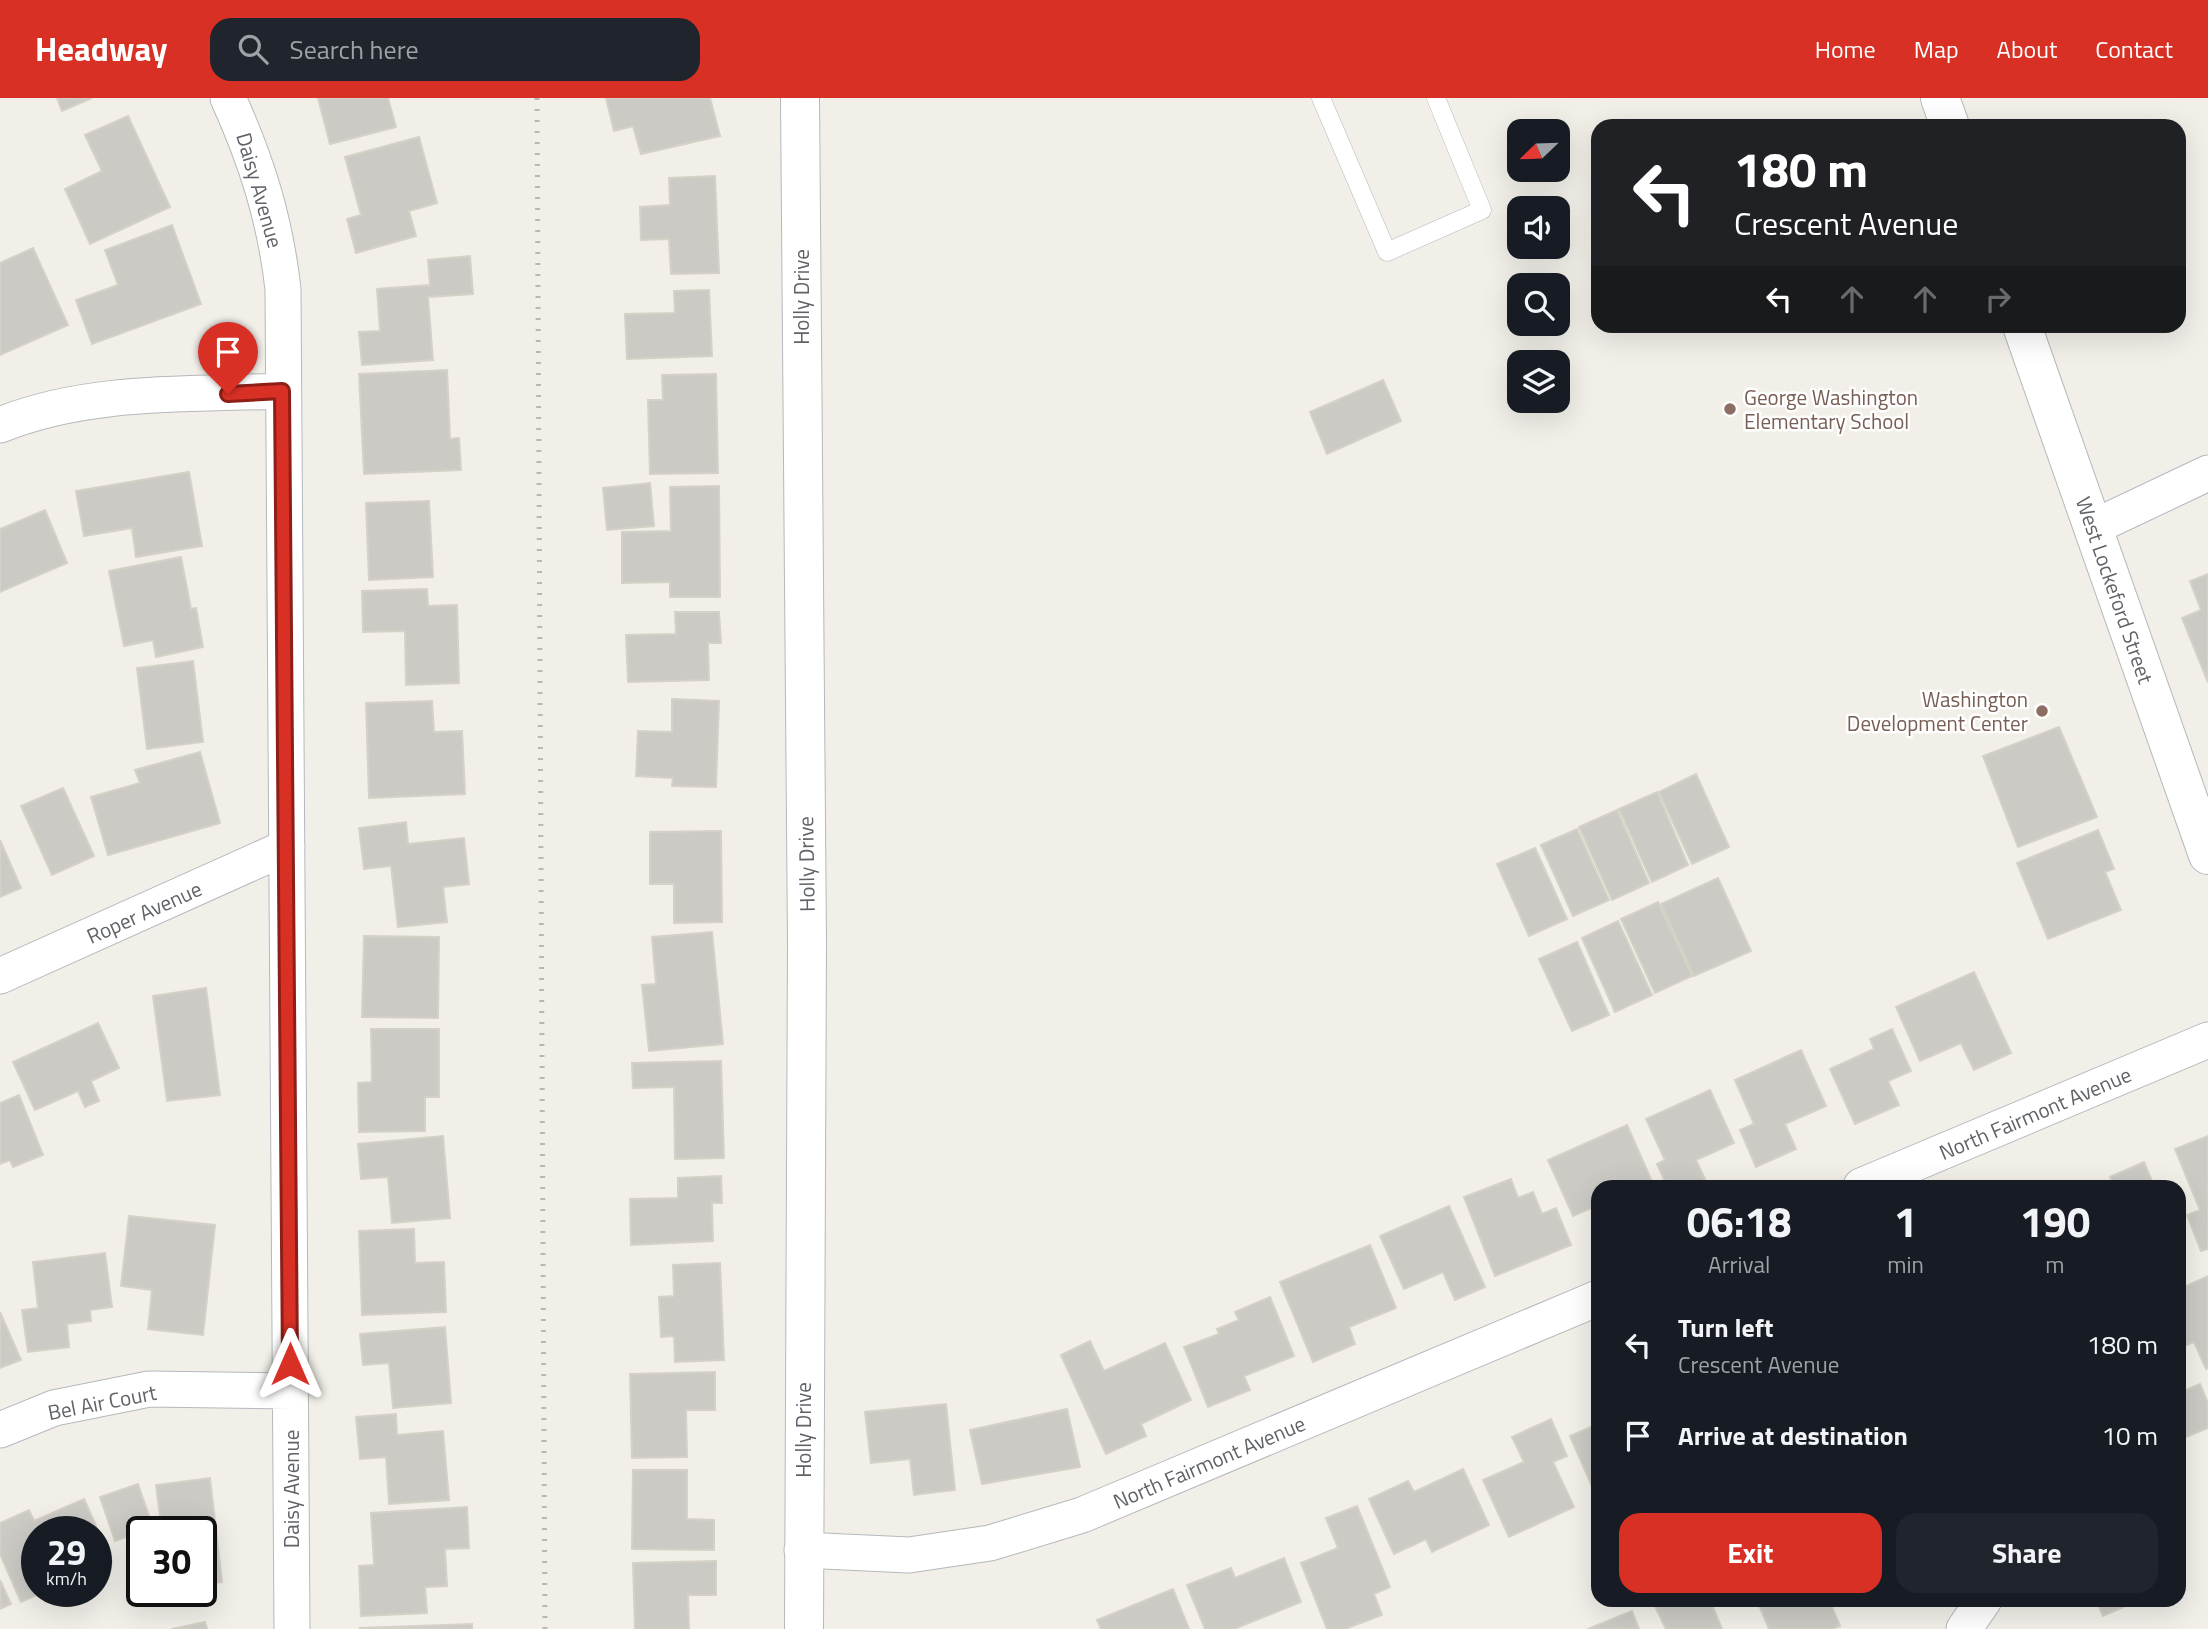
<!DOCTYPE html>
<style>
:root{--surface:#171b24;--page:#20242c;--text:#f1f3f6;--muted:#9ea1a6;--accent:#d93025}
body{margin:0;font-family:"Titillium Web",sans-serif;background:var(--page);color:var(--text);height:100vh;display:flex;flex-direction:column;font-size:26px;white-space:nowrap}
*{box-sizing:border-box;margin:0}
p{font-size:23px;color:var(--muted)}
.icon{flex:none;width:38px;height:38px;fill:none;stroke:currentColor;stroke-width:2;stroke-linecap:round;stroke-linejoin:round}
.map{position:relative;flex:1;overflow:hidden}
.side{position:absolute;left:1591px;top:1082px;width:595px;height:427px;display:flex;flex-direction:column;background:var(--surface);border-radius:21px;box-shadow:0 7px 28px #0002}
.side>*{flex:none}
.hud{position:absolute;left:1591px;top:21px;width:595px;height:214px;border-radius:21px;box-shadow:0 7px 28px #0002;background:#202124;color:#fff;overflow:hidden}
.needle{width:46px;rotate:247deg}
.buttons{position:absolute;left:1507px;top:21px;display:grid;gap:14px}
.buttons a{display:grid;place-items:center;width:63px;height:63px;border-radius:14px;background:var(--surface);box-shadow:0 7px 28px #0002;font-size:35px}
.speed{position:absolute;left:21px;top:1418px;display:flex;gap:14px;font-size:35px;font-weight:700;text-align:center}
.speed>*{display:grid;place-content:center;width:91px;height:91px;border-radius:50%;background:var(--surface);box-shadow:0 7px 28px #0002;line-height:1}
.speed small{font-size:18px;font-weight:400}
.speed .limit{border:4px solid #111;border-radius:10px;background:#fff;color:#111}
.pin{position:absolute;display:grid;place-items:center;width:60px;height:60px;color:#fff;margin:-72px -30px;border-radius:50% 50% 50% 0;rotate:-45deg;box-shadow:0 0 7px #0007}
.pin .icon{rotate:45deg}
.me{position:absolute;width:77px;margin:-38px;rotate:0deg;stroke-linejoin:round;filter:drop-shadow(0 0 5px #0008)}
.turn{display:flex;align-items:center;gap:24px;height:147px;padding:0 28px;font-size:32px}
.turn .icon{width:91px;height:91px;stroke-width:2.5}
.turn b{display:block;font-size:49px;line-height:60px}
.lanes{display:flex;align-items:center;height:66px;padding:0 28px;background:#0003;justify-content:center;gap:35px;direction:ltr}
.lanes .off{opacity:.35}
.eta{display:flex;justify-content:space-evenly;align-items:center;height:119px;text-align:center}
.eta b{font-size:42px;font-weight:700;line-height:49px}
.button{display:flex;gap:14px;margin-top:auto;padding:14px 28px}
.button a{flex:1;height:80px;border-radius:21px;background:var(--accent);color:#fff;font-size:28px;font-weight:700;line-height:80px;text-align:center}
.button a+a{background:var(--page);color:var(--text)}
ul{padding:0;list-style:none}
li{display:flex;align-items:center;gap:21px;height:91px;padding:0 28px}
li div{flex:1}
li b{display:block;font-size:26px}
li em{font-style:normal}
header{display:flex;align-items:center;gap:42px;box-sizing:border-box;height:98px;padding:0 35px;background:var(--accent);color:#fff}
header strong{font-size:33px}
nav{display:flex;gap:38px;margin-inline-start:auto;font-size:24px}
.search{width:490px;height:63px;background:var(--page);display:flex;align-items:center;gap:18px;box-sizing:border-box;padding:0 24px;border-radius:21px;color:var(--muted);font-size:26px}
.map>svg:first-child{display:block}
.building{fill:#cccac5;stroke:#d6d1c6;stroke-width:2}
.lines{fill:none;stroke-linecap:round;stroke-linejoin:round}
.service-casing{stroke:#b5b8bc;stroke-width:19}
.minor-casing{stroke:#b5b8bc;stroke-width:37}
.tertiary-casing{stroke:#b5b8bc;stroke-width:40}
.service{stroke:#fff;stroke-width:18}
.minor{stroke:#fff;stroke-width:35}
.tertiary{stroke:#fff;stroke-width:38}
.rail{stroke:#b6b7b8;stroke-width:5;stroke-dasharray:2 9;stroke-linecap:butt}
.route-casing{stroke:#8d1f18;stroke-width:18}
.route{stroke:#d93025;stroke-width:12}
.education-dot{fill:#8d6e63;stroke:#fff;stroke-width:2.5}
.labels{text-anchor:middle;dominant-baseline:central;stroke-width:5;stroke-linejoin:round;paint-order:stroke}
.street-label{font-size:21px;fill:#5f6368;stroke:#fff}
.education-label{font-size:21px;fill:#785e54;stroke:#fff;text-anchor:start}
</style>
<header>
<strong>Headway</strong>
<div class="search"><svg class="icon" aria-label="search" viewBox="0 0 24 24"><circle cx="10" cy="10" r="6"/><path d="M15 15l6 6"/></svg>Search here</div>
<nav><a>Home</a><a>Map</a><a>About</a><a>Contact</a></nav>
</header>
<div class="map">
<svg width="2208" height="1531" viewBox="0 0 2208 1531">
<rect width="100%" height="100%" fill="#f1efe8"/>
<path class="building" d="M57,0H92L62,13Z
M318,0H388L396,29L330,46Z
M606,0H710L720,38L641,56L633,28L614,33Z
M128,18L170,109L90,146L65,91L102,73L85,37Z
M419,39L437,105L409,113L416,138L356,155L347,121L361,117L345,59Z
M715,78L719,175L671,176L669,141L641,142L640,109L670,107L669,80Z
M172,127L201,206L92,246L76,202L118,187L105,152Z
M33,150L68,227L0,257V165Z
M470,158L473,196L428,199L433,262L362,267L359,234L380,233L377,191L430,187L428,162Z
M709,192L712,258L627,261L625,216L675,215L674,193Z
M447,272L450,341L459,340L461,372L364,376L359,276Z
M716,276L718,375L650,376L648,302H663L662,277Z
M1383,282L1401,323L1327,356L1310,314Z
M189,374L202,448L136,459L132,430L84,438L76,393Z
M650,385L654,428L607,432L603,390Z
M719,388L720,499H670V484L622,485V434L671,433L670,389Z
M429,403L433,479L369,482L366,405Z
M45,412L67,465L0,494V431Z
M181,459L191,511L196,510L203,549L156,559L153,542L124,548L109,473Z
M2208,476V584L2182,520L2201,512L2190,483Z
M427,491L428,508L457,507L459,585L406,587L405,533L363,534L362,493Z
M675,514H719L721,545H708L709,582L628,584L626,537L676,536Z
M193,563L203,644L147,651L137,570Z
M672,601L719,603L716,689L672,688L673,680L636,678L638,633L672,634Z
M432,603L434,634L462,633L465,696L369,700L366,605Z
M2059,629L2097,719L2018,749L1983,658Z
M200,654L220,725L108,757L91,699L140,685L135,672Z
M1696,676L1729,749L1692,766L1659,694Z
M63,690L94,758L52,777L21,708Z
M1657,694L1688,767L1652,784L1619,711Z
M1617,712L1649,785L1612,802L1579,729Z
M406,724L408,746L464,740L469,786L443,789L447,824L398,829L391,768L364,771L359,730Z
M1577,731L1609,802L1573,818L1541,747Z
M2098,732L2114,771L2105,774L2121,812L2048,841L2017,765Z
M721,733L722,824L674,825V786H650V734Z
M0,742L21,790L0,799Z
M1535,750L1567,821L1529,838L1497,766Z
M1718,780L1751,853L1694,878L1661,806Z
M1658,804L1692,878L1655,895L1621,821Z
M1618,823L1652,897L1615,914L1582,840Z
M712,834L723,946L649,953L642,887L656,886L652,839Z
M364,838L439,839L438,920L362,919Z
M1577,844L1609,917L1572,933L1539,861Z
M1974,874L2011,955L1974,972L1961,945L1920,963L1896,909Z
M206,890L220,997L167,1003L153,898Z
M98,925L119,970L91,983L99,1003L85,1009L78,993L35,1012L13,964Z
M371,931H439V999H425V1033L359,1034L358,985L372,984Z
M1892,931L1911,973L1888,983L1899,1007L1855,1026L1830,971L1874,951L1870,941Z
M1801,952L1826,1008L1785,1026L1796,1051L1756,1069L1740,1032L1754,1026L1735,982Z
M721,963L724,1060L675,1061L674,989L633,990L632,965Z
M1710,992L1734,1045L1696,1062L1708,1088H1667L1657,1066L1665,1062L1646,1021Z
M19,997L43,1057L13,1069L10,1062L0,1066V1005Z
M1627,1027L1654,1088H1598V1107L1573,1118L1548,1062Z
M443,1038L450,1120L392,1125L388,1079L361,1081L358,1046Z
M2208,1038V1151L2201,1153L2187,1117L2200,1112L2175,1051Z
M2144,1064L2154,1088H2114L2110,1079Z
M721,1078L722,1105H712L713,1143L631,1147L630,1101L678,1100V1080Z
M1511,1081L1518,1100L1533,1094L1542,1116L1556,1110L1571,1147L1495,1178L1464,1099Z
M1449,1108L1485,1189L1455,1202L1443,1174L1404,1191L1380,1138Z
M129,1118L215,1127L203,1237L148,1231L152,1192L121,1188Z
M414,1131L415,1165L444,1164L446,1214L362,1217L359,1133Z
M1370,1147L1396,1210L1349,1229L1355,1246L1313,1264L1280,1184Z
M105,1155L112,1209L90,1212L91,1223L67,1226L69,1249L28,1254L22,1212L38,1210L33,1164Z
M720,1165L724,1262L675,1264L674,1238L661,1239L659,1199L674,1198L673,1167Z
M2208,1178V1270L2206,1271L2194,1244L2179,1250V1204L2185,1201L2180,1191Z
M1270,1199L1294,1258L1244,1278L1250,1292L1208,1309L1184,1249L1219,1236L1217,1231L1239,1222L1235,1214Z
M0,1214L21,1262L0,1270Z
M445,1229L451,1305L393,1310L389,1265L363,1267L360,1236Z
M1090,1243L1104,1273L1165,1245L1191,1302L1141,1326L1146,1338L1106,1356L1061,1257Z
M715,1274V1312H686L687,1359L632,1360L630,1276Z
M2200,1286L2208,1305V1330L2179,1342V1295Z
M946,1306L955,1392L914,1397L910,1361L871,1365L865,1314Z
M1067,1311L1080,1369L982,1386L970,1332Z
M396,1316L397,1337L443,1333L449,1402L389,1406L386,1359L360,1361L356,1319Z
M1551,1321L1567,1358L1553,1364L1574,1409L1509,1439L1483,1382L1524,1364L1512,1339Z
M1598,1326V1402L1570,1338Z
M1463,1371L1489,1427L1432,1454L1426,1441L1394,1456L1369,1401L1408,1383L1414,1394Z
M633,1372H687V1421L714,1422V1452L632,1451Z
M210,1380L222,1484L201,1486V1433H162L156,1387Z
M138,1386L153,1430L115,1443L100,1399Z
M84,1401L112,1464L96,1471V1433H37V1493H46L21,1504L0,1456V1425L29,1412L34,1423Z
M1357,1408L1390,1489L1374,1496L1382,1517L1345,1531H1327L1301,1465L1338,1450L1326,1420Z
M467,1409L469,1450L445,1451L447,1488L425,1489L427,1515L361,1518L359,1468L374,1467L371,1415Z
M1284,1460L1301,1504L1234,1531H1205L1187,1487L1231,1470L1235,1480Z
M716,1463V1497H688L689,1531H635L633,1465Z
M0,1482L11,1506L0,1511Z
M1173,1491L1189,1531H1101L1097,1522Z
M1652,1502H1710L1722,1531H1666Z
M1757,1502H1829L1840,1528L1832,1531H1769Z
M2096,1502H2139L2103,1518Z
M1632,1513L1639,1531H1588Z
M205,1524L207,1531H172Z
M472,1526V1531L359,1530Z"/>
<g class="lines">
<g class="service-casing">
<path id="service" d="M1321,0L1387,154L1482,112L1436,0"/>
</g>
<g class="minor-casing">
<path id="minor" d="M228,0C257,64 275,121 283,191L292,1531
M0,327C89,291 187,297 282,293
M2094,429L2208,375
M0,878L287,749
M1861,1088L2208,942
M0,1332L54,1310L149,1291L290,1293
M802,1452L909,1457L990,1445L1082,1417L1598,1200
M1964,1531L1984,1502"/>
</g>
<g class="tertiary-casing">
<path id="tertiary" d="M800,0L807,845L804,1531
M1940,0L1950,28
M2022,228L2208,757"/>
</g>
<use href="#service" class="service"/>
<use href="#minor" class="minor"/>
<use href="#tertiary" class="tertiary"/>
<path class="rail" d="M537,0L545,1531"/>
</g>
<g class="lines">
<g class="route-casing">
<path id="route" d="M228,296L282,293L290,1266"/>
</g>
<use href="#route" class="route"/>
</g>
<g class="education-dot">
<circle cx="1730" cy="311" r="7"/>
<circle cx="2042" cy="613" r="7"/>
</g>
<g class="labels">
<g class="street-label">
<text transform="translate(260 92) rotate(74)">Daisy Avenue</text>
<text transform="translate(801 199) rotate(-90)">Holly Drive</text>
<text transform="translate(2115 492) rotate(71)">West Lockeford Street</text>
<text transform="translate(806 766) rotate(-91)">Holly Drive</text>
<text transform="translate(144 814) rotate(-24)">Roper Avenue</text>
<text transform="translate(2035 1015) rotate(-23)">North Fairmont Avenue</text>
<text transform="translate(102 1304) rotate(-11)">Bel Air Court</text>
<text transform="translate(803 1332) rotate(-90)">Holly Drive</text>
<text transform="translate(1209 1364) rotate(-23)">North Fairmont Avenue</text>
<text transform="translate(291 1391) rotate(-90)">Daisy Avenue</text>
</g>
<g class="education-label">
<text x="1744" y="299">George Washington<tspan x="1744" dy="24">Elementary School</tspan></text>
<text x="2028" y="601" text-anchor="end">Washington<tspan x="2028" dy="24">Development Center</tspan></text>
</g>
</g>
</svg>
<div class="buttons">
<a><svg class="needle" viewBox="-14 -14 28 28"><path d="M0-13l5 13h-10z" fill="#e53935"/><path d="M0 13l5-13h-10z" fill="#9ea1a6"/></svg></a>
<a><svg class="icon" aria-label="sound" viewBox="0 0 24 24"><path d="M4 9h4l5-4v14l-5-4H4zM17 9q2 3 0 6"/></svg></a>
<a><svg class="icon" aria-label="search" viewBox="0 0 24 24"><circle cx="10" cy="10" r="6"/><path d="M15 15l6 6"/></svg></a>
<a><svg class="icon" aria-label="layers" viewBox="0 0 24 24"><path d="M12 4l9 5-9 5-9-5zM3 14l9 5 9-5"/></svg></a>
</div>
<div class="speed"><div>29<small>km/h</small></div><div class="limit">30</div></div>
<div class="pin" style="left:228px;top:296px;background:#d93025"><svg class="icon" aria-label="arrive" viewBox="0 0 24 24"><path d="M6 21V4h12l-3 4 3 4H6"/></svg></div>
<svg class="me" style="left:290px;top:1266px" viewBox="-20 -20 40 40"><path d="M0-17L14 15 0 8-14 15z" fill="#d93025" stroke="#fff" stroke-width="4"/></svg>
<div class="hud">
<div class="turn"><svg class="icon" aria-label="left" viewBox="0 0 24 24"><path d="M17 20v-9H6M10 6l-5 5 5 5"/></svg><div><b>180 m</b>Crescent Avenue</div></div>
<div class="lanes"><svg class="icon" aria-label="left" viewBox="0 0 24 24"><path d="M17 20v-9H6M10 6l-5 5 5 5"/></svg><svg class="icon off" aria-label="ahead" viewBox="0 0 24 24"><path d="M12 20V5M6 11l6-6 6 6"/></svg><svg class="icon off" aria-label="ahead" viewBox="0 0 24 24"><path d="M12 20V5M6 11l6-6 6 6"/></svg><svg class="icon off" aria-label="right" viewBox="0 0 24 24"><path d="M7 20v-9h11M14 6l5 5-5 5"/></svg></div>
</div>
<section class="side">
<div class="eta">
<div><b>06:18</b><p>Arrival</p></div>
<div><b>1</b><p>min</p></div>
<div><b>190</b><p>m</p></div>
</div>
<ul>
<li><svg class="icon" aria-label="left" viewBox="0 0 24 24"><path d="M17 20v-9H6M10 6l-5 5 5 5"/></svg><div><b>Turn left</b><p>Crescent Avenue</p></div><em>180 m</em></li>
<li><svg class="icon" aria-label="arrive" viewBox="0 0 24 24"><path d="M6 21V4h12l-3 4 3 4H6"/></svg><div><b>Arrive at destination</b></div><em>10 m</em></li>
</ul>
<div class="button"><a>Exit</a><a>Share</a></div>
</section>
</div>
